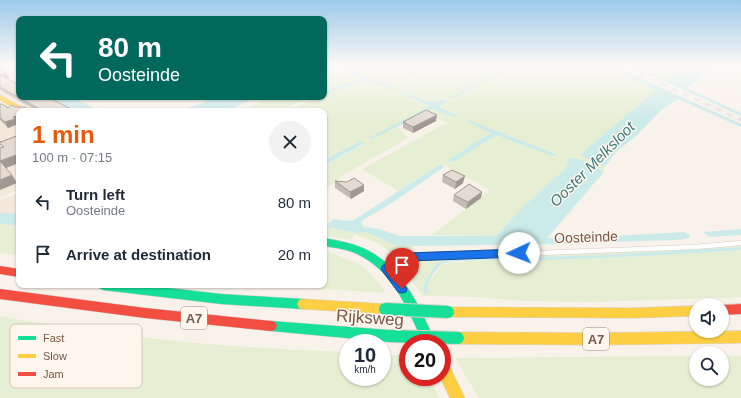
<!DOCTYPE html>
<meta charset="utf-8">
<style>
:root{--surface:#fff;--page:#f2f2f3;--text:#1f2937;--muted:#747a83;--accent:#ea580c}
body{margin:0;font-family:Helvetica,sans-serif;background:var(--page);color:var(--text);height:100vh;display:flex;flex-direction:column;font-size:15px;white-space:nowrap}
*{box-sizing:border-box;margin:0}
p{font-size:13px;color:var(--muted)}
.icon{flex:none;width:22px;height:22px;fill:none;stroke:currentColor;stroke-width:2;stroke-linecap:round;stroke-linejoin:round}
.map{position:relative;flex:1;overflow:hidden}
.panel{position:absolute;left:16px;top:108px;width:311px;height:180px;display:flex;flex-direction:column;background:var(--surface);border-radius:8px;box-shadow:0 1px 3px #0004}
.panel>*{flex:none}
.guide{position:absolute;left:16px;top:16px;width:311px;height:84px;border-radius:8px;box-shadow:0 1px 3px #0004;background:#00695c;color:#fff;overflow:hidden}
.fabs{position:absolute;left:689px;top:298px;display:grid;gap:8px}
.fabs a{display:grid;place-items:center;width:40px;height:40px;border-radius:50%;background:var(--surface);box-shadow:0 1px 3px #0004;font-size:20px}
.speed{position:absolute;left:339px;top:334px;display:flex;gap:8px;font-size:20px;font-weight:700;text-align:center}
.speed>*{display:grid;place-content:center;width:52px;height:52px;border-radius:50%;background:var(--surface);box-shadow:0 1px 3px #0004;line-height:1}
.speed small{font-size:10px;font-weight:400}
.speed .limit{border:6px solid #d22;background:#fff;color:#111}
.pin{position:absolute;display:grid;place-items:center;width:34px;height:34px;color:#fff;margin:-41px -17px;border-radius:50% 50% 50% 0;rotate:-45deg;box-shadow:0 0 4px #0007}
.pin .icon{rotate:45deg}
.me{position:absolute;width:44px;margin:-22px;rotate:268deg;stroke-linejoin:round;filter:drop-shadow(0 0 3px #0008)}
.turn{display:flex;align-items:center;gap:14px;height:84px;padding:0 16px;font-size:18px}
.turn .icon{width:52px;height:52px;stroke-width:2.5}
.turn b{display:block;font-size:28px;line-height:34px}
.round{display:grid;place-items:center;flex:none;width:42px;height:42px;border-radius:21px;background:var(--page)}
.overview{display:flex;align-items:center;justify-content:space-between;height:68px;padding:0 16px}
h1{font-size:24px;font-weight:800;line-height:30px;color:var(--accent)}
ul{padding:0;list-style:none}
li{display:flex;align-items:center;gap:12px;height:52px;padding:0 16px}
li div{flex:1}
li b{display:block;font-size:15px}
li em{font-style:normal}
.map>svg:first-child{display:block}
.residential{fill:#f4e7db}
.green{fill:#e6efd4;fill-rule:evenodd}
.water{fill:#cbeaea}
.lines{fill:none;stroke-linecap:round;stroke-linejoin:round}
.stream{stroke:#cbeaea;stroke-width:2}
.lane-casing{stroke:#d7cdc8;stroke-width:5.5}
.fast-casing{stroke:#d8cdc7;stroke-width:1}
.slow-casing{stroke:#d8cdc7;stroke-width:1}
.jam-casing{stroke:#d8cdc7;stroke-width:1}
.lane{stroke:#fefdfc;stroke-width:4.5}
.fast{fill:#16e098;fill-rule:evenodd}
.slow{fill:#ffcf43;fill-rule:evenodd}
.jam{fill:#f24e42;fill-rule:evenodd}
.rail-casing{stroke:#e4e2e5;stroke-width:3}
.rail{stroke:#fff7ed;stroke-width:2;stroke-dasharray:6;stroke-linecap:butt}
.fast-bridge-casing{stroke:#dacfc9;stroke-width:14;stroke-linecap:butt}
.fast-bridge{stroke:#16e098;stroke-width:12}
.wall{fill:#c5bbb5}
.shaded-wall{fill:#a09993}
.building{fill:#e5dad2;stroke:#a09993}
.route{fill:#1a73e8;stroke:#114b97}
.labels{text-anchor:middle;dominant-baseline:central;stroke-width:3;stroke-linejoin:round;paint-order:stroke}
.shield{fill:#fff7ed;stroke:#a1867a;stroke-width:1}
.shield-label{font-size:13px;font-weight:bold;fill:#795648}
.street-label{font-size:14px;fill:#795648;stroke:#fff7ed}
.water-label{font-size:15px;font-style:italic;fill:#3a7980;stroke:#fff7ed}
.near-street-label{font-size:17px;fill:#795648;stroke:#fff7ed}
.key{fill:#fff7ed;stroke:#d7c7bc;stroke-width:1}
.key-label{font-size:11px;fill:#795648}
</style>
<div class="map">
<svg width="741" height="398" viewBox="0 0 741 398">
<rect width="100%" height="100%" fill="#f8f2eb"/>
<path class="residential" d="M0,66H19V97H69L89,105L97,111H19V190L0,197Z
M19,193V210L11,214L0,213V200Z"/>
<path class="green" d="M353,66H442L402,83L403,84L447,66H511L449,97L451,98L516,66H610L656,90L580,155L588,159L605,166L603,173C597,165 579,159 569,158L566,168L524,206L496,236L432,235L490,190L441,164L398,191L362,169L445,124L448,125L450,124L426,113L435,109L458,117V115L440,107L447,100L443,99L433,103L400,91L399,92L430,106L385,134L398,127L408,138L342,176L324,191V165L365,144L361,141L324,160V111H285L319,97H324V95L364,80L395,88L351,71L350,74L361,78L324,92V75ZM467,120L552,152L558,155L556,156L496,135L453,162L491,133Z
M635,66H684L671,81Z
M270,97H312L278,111H241Z
M324,221L330,222L328,226L332,228L356,233L366,232L394,245L416,246L396,256L377,243L354,234L352,240L324,236Z
M0,223L19,226V256L0,253Z
M741,245V247L618,255L465,259L438,262L425,283L428,293V284L442,264L467,261L582,259L741,250V297L592,302L524,301L475,297L423,296L400,265L411,260L430,258L579,254Z
M324,250L362,265L377,281L386,293L261,285H324Z
M0,316C115,338 232,348 348,352V377H382V354L408,356V377H430L439,398H0Z
M696,356V379H722V356H741V398H479L455,358Z"/>
<path class="water" d="M511,66H516L453,98L449,97Z
M610,66H614L741,124V127L678,99L661,110L634,138L617,151L605,166L588,159L580,155L656,90Z
M631,66H635L670,81L684,66H711L706,74L687,88L741,113V116Z
M350,71L395,88L391,89L365,80L324,95V92L361,78L350,74Z
M400,91L433,103L445,99L447,101L440,106L441,108L459,116L455,117L433,109L372,139L369,138L430,106L399,92Z
M35,97C61,97 75,95 97,111H74Z
M210,97H259L237,106L230,111H178L203,103Z
M468,120L556,154L558,155L553,156L496,135L457,160L450,162L448,160L491,133L466,121Z
M361,141L365,143L324,165V160Z
M569,158C579,158 597,165 603,173L548,237L549,238H566L569,241L567,244L416,246L394,245L366,232L356,233L332,228L328,226L333,219L346,221L354,220L441,164L444,167L395,201L363,220L361,222L364,227L379,229L400,236H496L524,206L566,168Z
M19,210V226L0,223V213L11,214Z
M741,229V235L709,237L704,233V232Z
M684,232L690,235V238L676,240L583,243L580,242L577,238Z
M741,247V250C666,255 590,259 515,261C500,261 453,259 442,264C437,267 430,279 428,284C427,287 428,290 428,293H424L423,289L425,283L436,264L442,261L465,259L607,255Z"/>
<g class="lines">
<path class="stream" d="M12,66L19,71"/>
<g class="lane-casing">
<path id="lane" d="M388,268L407,258L695,247L741,243"/>
</g>
<g class="fast-casing">
<path id="fast" d="M324,238C337,240 351,243 363,248C400,264 419,304 434,339L433,343H423C408,309 393,271 357,254C347,249 335,248 324,246Z
M97,285H142L221,294L303,299L307,300L309,304L307,308L303,309L221,304L103,290L99,288Z
M271,321L389,330L393,332L395,336L393,340L389,342L271,331L267,330L265,326L267,322Z"/>
</g>
<g class="slow-casing">
<path id="slow" d="M0,95L27,110L28,111H20L0,100Z
M303,299L385,304L389,305L391,309L389,313L385,314L303,309L299,308L297,304L299,300Z
M696,306V316L631,318L448,317L444,316L442,312L444,308L448,307L631,308Z
M741,331V343L596,345L458,344L454,342L452,338L454,334L458,332L596,333Z
M442,360L447,361L465,398H450L440,377H442Z"/>
</g>
<g class="jam-casing">
<path id="jam" d="M0,266L19,269V277L0,274Z
M0,289L145,308L271,321L275,322L277,326L275,330L271,331L145,318L0,299Z
M741,304V314L722,315V305Z"/>
</g>
<use href="#lane" class="lane"/>
<use href="#fast" class="fast"/>
<use href="#slow" class="slow"/>
<use href="#jam" class="jam"/>
<g class="rail-casing">
<path id="rail" d="M623,66L741,120"/>
</g>
<use href="#rail" class="rail"/>
<g class="fast-bridge-casing">
<path id="fast-bridge" d="M385,309L448,312
M389,336L458,338"/>
</g>
<use href="#fast-bridge" class="fast-bridge"/>
</g>
<path class="wall" d="M0,69L6,73L9,78L7,79L19,97L75,111H37L0,90Z
M0,104L19,111V122H17L18,124L8,128L0,120Z
M436,121L413,133L403,128V122Z
M443,175L463,183L455,189L442,182Z
M335,181L364,185V191L351,199L335,188Z
M454,195L481,198L466,209L453,201Z"/>
<path class="shaded-wall" d="M6,73L9,78L3,80L0,75Z
M19,115V122H17L18,124L8,128L5,122L13,117Z
M437,115L436,121L413,133V127Z
M19,154V163L6,168L0,161Z
M12,175L17,183L0,190V180Z
M465,176L463,183L455,189L456,182Z
M364,185V191L351,199L350,192Z
M482,192L481,198L466,209L468,202Z"/>
<path class="building" d="M0,69L6,73L0,75Z
M0,75L19,85V97H42L45,98L47,97L75,111H43L0,87Z
M0,104H2L8,108L12,105L16,107H25L30,111H19V115L13,117L15,119L5,122L0,118Z
M426,110L437,115L413,127L403,122Z
M19,135V154L0,161L12,175L0,180V148L4,147L0,144V141L1,142Z
M452,170L465,176L456,182L443,175Z
M354,178L364,185L350,192L335,181L347,182Z
M469,184L482,192L468,202L454,195Z"/>
<linearGradient id="sky" x2="0" y2="1"><stop stop-color="#9ccae9"/><stop offset="0.54" stop-color="#fcf9f6"/><stop offset="1" stop-color="#fcf9f6" stop-opacity="0"/></linearGradient>
<rect width="741" height="122" fill="url(#sky)"/>
<path class="route" d="M519,249L523,251L524,253L523,256L519,257L409,261L393,270L407,289L406,292L402,293L398,292L381,269L382,266L407,253Z"/>
<g class="labels">
<g class="shield">
<rect x="181" y="307" width="26" height="22" rx="3"/>
<rect x="583" y="328" width="26" height="22" rx="3"/>
</g>
<g class="shield-label">
<text x="194" y="318">A7</text>
<text x="596" y="339">A7</text>
</g>
<g class="street-label">
<text transform="translate(586 237) rotate(-2)">Oosteinde</text>
</g>
<g class="water-label">
<text transform="translate(592 164) rotate(-45)">Ooster Melksloot</text>
</g>
<g class="near-street-label">
<text transform="translate(370 318) rotate(4)">Rijksweg</text>
</g>
</g>
<rect x="10" y="324" width="132" height="64" rx="6" class="key"/>
<rect x="18" y="336" width="18" height="4" fill="#16e098"/>
<rect x="18" y="354" width="18" height="4" fill="#ffcf43"/>
<rect x="18" y="372" width="18" height="4" fill="#f24e42"/>
<g class="key-label">
<text x="43" y="342">Fast</text>
<text x="43" y="360">Slow</text>
<text x="43" y="378">Jam</text>
</g>
</svg>
<div class="fabs">
<a><svg class="icon" aria-label="sound" viewBox="0 0 24 24"><path d="M4 9h4l5-4v14l-5-4H4zM17 9q2 3 0 6"/></svg></a>
<a><svg class="icon" aria-label="search" viewBox="0 0 24 24"><circle cx="10" cy="10" r="6"/><path d="M15 15l6 6"/></svg></a>
</div>
<div class="speed"><div>10<small>km/h</small></div><div class="limit">20</div></div>
<div class="pin" style="left:402px;top:289px;background:#d93025"><svg class="icon" aria-label="arrive" viewBox="0 0 24 24"><path d="M6 21V4h12l-3 4 3 4H6"/></svg></div>
<svg class="me" style="left:519px;top:253px" viewBox="-20 -20 40 40"><circle r="19" fill="#fff"/><path d="M0-13L10 11 0 6-10 11z" fill="#1a73e8"/></svg>
<div class="guide">
<div class="turn"><svg class="icon" aria-label="left" viewBox="0 0 24 24"><path d="M17 20v-9H6M10 6l-5 5 5 5"/></svg><div><b>80 m</b>Oosteinde</div></div>
</div>
<section class="panel">
<div class="overview"><div><h1>1 min</h1><p>100 m · 07:15</p></div><a class="round"><svg class="icon" aria-label="close" viewBox="0 0 24 24"><path d="M6 6l12 12M18 6L6 18"/></svg></a></div>
<ul>
<li><svg class="icon" aria-label="left" viewBox="0 0 24 24"><path d="M17 20v-9H6M10 6l-5 5 5 5"/></svg><div><b>Turn left</b><p>Oosteinde</p></div><em>80 m</em></li>
<li><svg class="icon" aria-label="arrive" viewBox="0 0 24 24"><path d="M6 21V4h12l-3 4 3 4H6"/></svg><div><b>Arrive at destination</b></div><em>20 m</em></li>
</ul>
</section>
</div>
